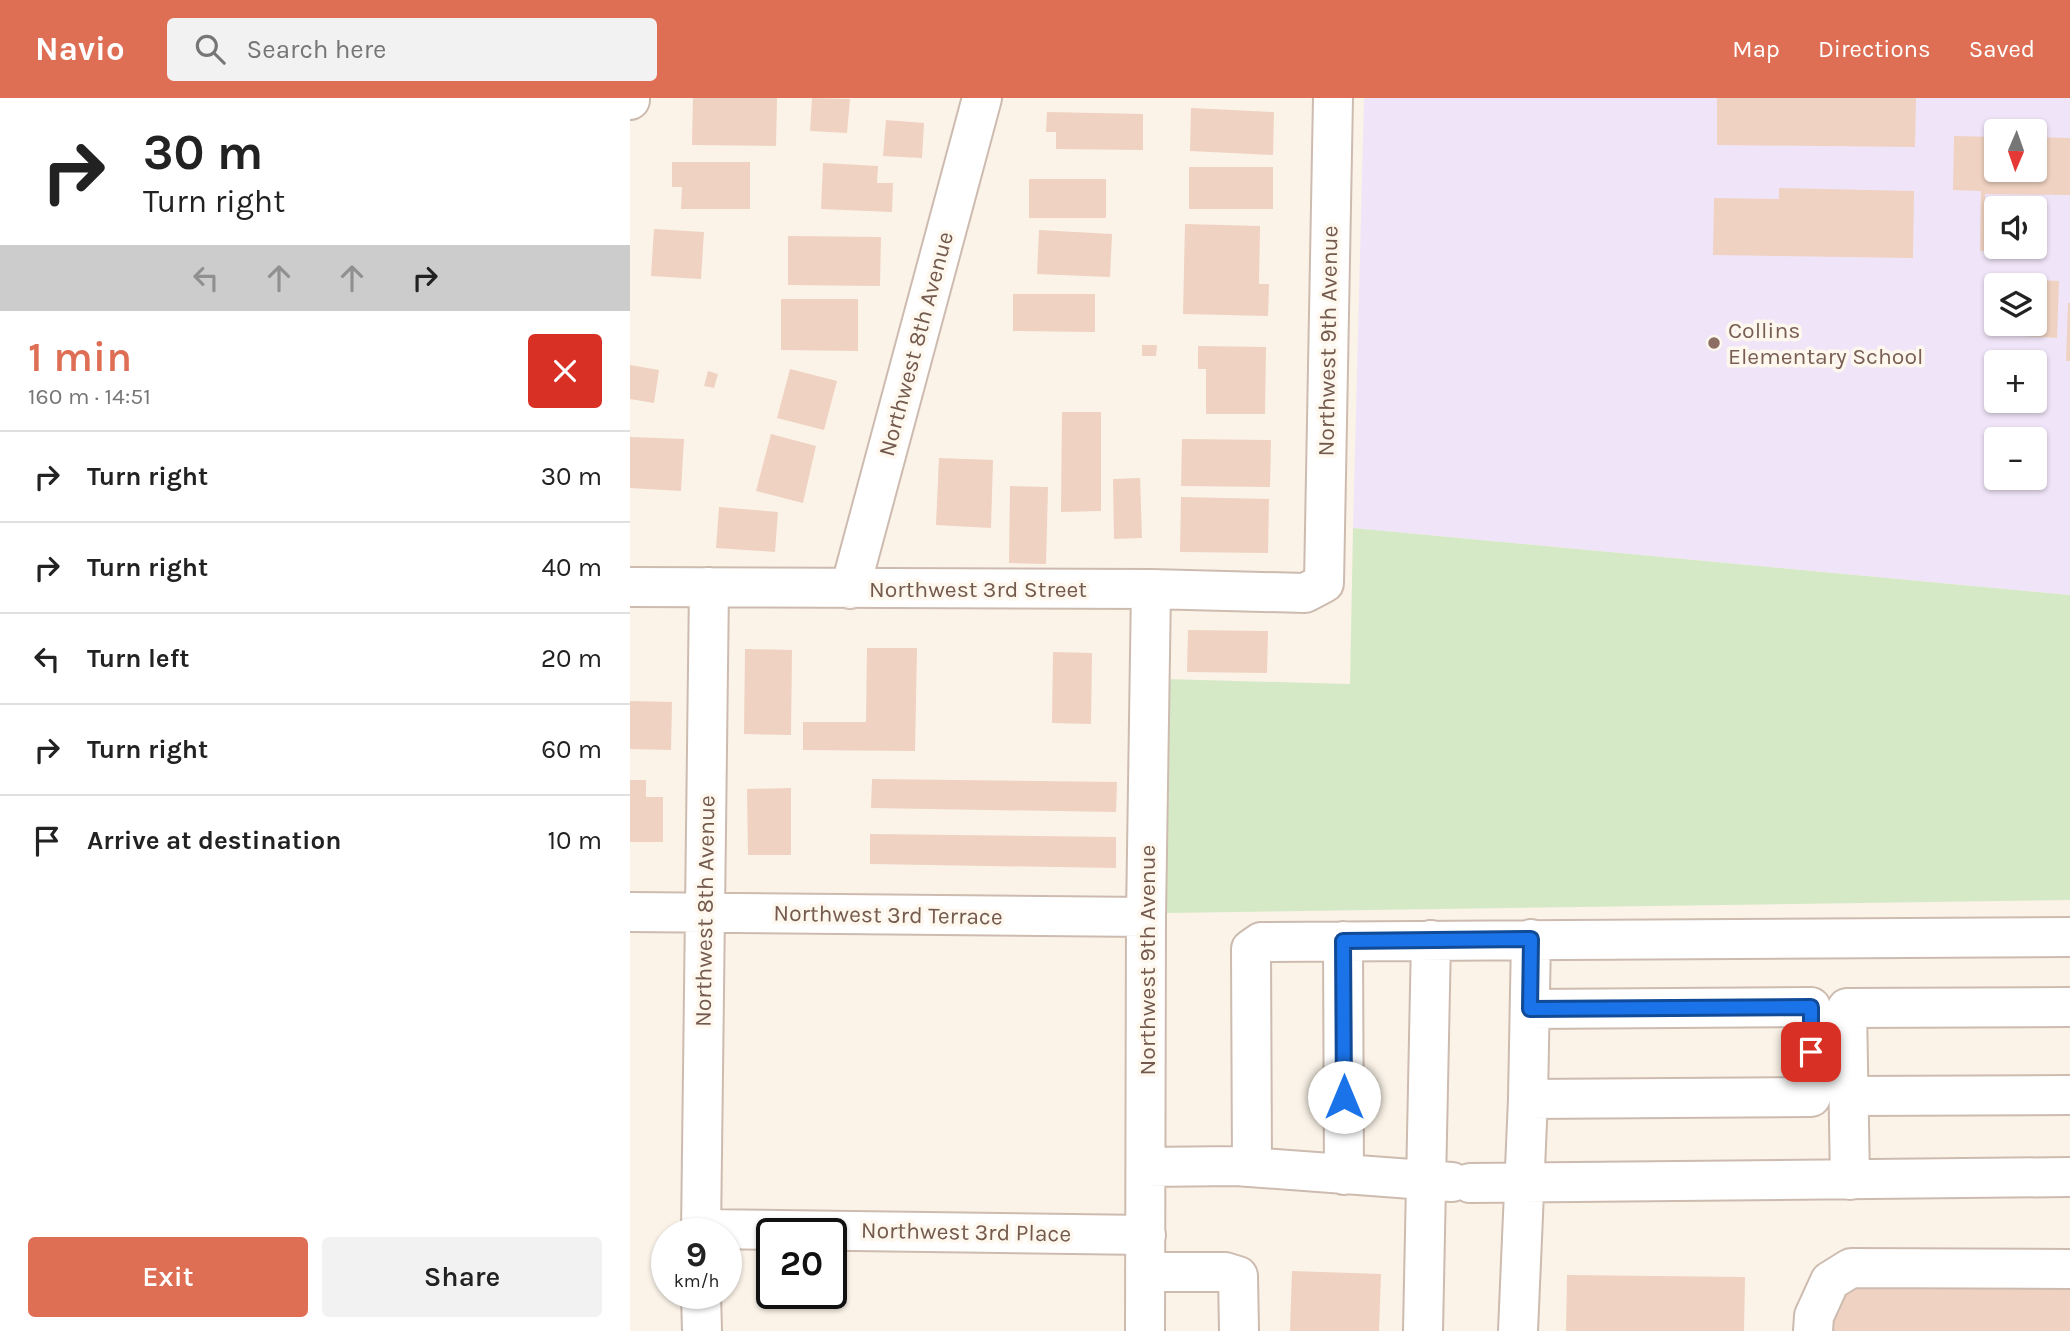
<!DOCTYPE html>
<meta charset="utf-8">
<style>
:root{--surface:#fff;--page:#f2f2f2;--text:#222;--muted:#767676;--line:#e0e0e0;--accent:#de6f54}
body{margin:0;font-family:Karla,sans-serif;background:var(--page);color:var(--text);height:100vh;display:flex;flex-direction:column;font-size:26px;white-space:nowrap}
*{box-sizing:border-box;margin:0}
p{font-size:23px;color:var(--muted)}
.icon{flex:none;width:38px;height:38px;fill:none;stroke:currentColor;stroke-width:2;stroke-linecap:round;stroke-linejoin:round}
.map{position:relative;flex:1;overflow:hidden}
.sheet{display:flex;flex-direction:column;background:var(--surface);width:630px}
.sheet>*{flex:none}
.banner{background:#fff;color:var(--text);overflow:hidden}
.needle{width:46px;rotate:182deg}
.controls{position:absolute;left:1354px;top:21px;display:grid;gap:14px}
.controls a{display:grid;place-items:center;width:63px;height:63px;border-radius:7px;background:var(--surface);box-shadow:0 2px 5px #0004;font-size:35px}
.speed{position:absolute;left:21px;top:1120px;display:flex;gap:14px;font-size:35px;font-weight:700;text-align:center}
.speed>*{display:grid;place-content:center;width:91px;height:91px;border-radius:50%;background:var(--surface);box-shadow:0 2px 5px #0004;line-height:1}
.speed small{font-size:18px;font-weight:400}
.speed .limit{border:4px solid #111;border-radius:10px;background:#fff;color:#111}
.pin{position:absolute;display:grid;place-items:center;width:60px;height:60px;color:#fff;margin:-30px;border-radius:14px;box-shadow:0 4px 10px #0006}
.me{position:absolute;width:77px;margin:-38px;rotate:0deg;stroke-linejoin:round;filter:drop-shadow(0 0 5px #0008)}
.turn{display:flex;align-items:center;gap:24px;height:147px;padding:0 28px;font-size:32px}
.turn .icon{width:91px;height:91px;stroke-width:2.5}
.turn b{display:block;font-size:49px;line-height:60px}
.lanes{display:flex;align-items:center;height:66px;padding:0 28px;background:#0003;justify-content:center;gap:35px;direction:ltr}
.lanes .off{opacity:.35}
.round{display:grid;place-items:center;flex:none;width:74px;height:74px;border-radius:7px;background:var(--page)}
.summary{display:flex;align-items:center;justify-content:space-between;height:119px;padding:0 28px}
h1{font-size:42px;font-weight:600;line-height:52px;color:var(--accent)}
.action{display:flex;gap:14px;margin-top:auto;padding:14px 28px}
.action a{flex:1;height:80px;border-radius:7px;background:var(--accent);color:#fff;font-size:28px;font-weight:600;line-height:80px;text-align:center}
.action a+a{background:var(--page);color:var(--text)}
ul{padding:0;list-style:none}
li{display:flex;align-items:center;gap:21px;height:91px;padding:0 28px;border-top:2px solid var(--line)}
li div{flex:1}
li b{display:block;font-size:26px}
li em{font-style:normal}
header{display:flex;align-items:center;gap:42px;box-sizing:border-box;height:98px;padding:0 35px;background:var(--accent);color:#fff}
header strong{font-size:33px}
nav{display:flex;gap:38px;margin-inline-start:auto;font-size:24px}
.search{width:490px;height:63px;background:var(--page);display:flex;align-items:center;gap:18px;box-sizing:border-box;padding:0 24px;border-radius:7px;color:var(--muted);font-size:26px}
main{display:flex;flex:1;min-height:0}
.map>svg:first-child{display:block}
.education{fill:#f0e5f8;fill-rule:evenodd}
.green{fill:#d6e9c7}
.building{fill:#efd2c1}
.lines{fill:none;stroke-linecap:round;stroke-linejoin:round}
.minor-casing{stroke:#cdbbaf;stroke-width:42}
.minor{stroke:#fff;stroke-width:38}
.route-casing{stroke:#114b97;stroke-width:18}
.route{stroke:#1a73e8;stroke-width:12}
.education-dot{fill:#8d6e63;stroke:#fef7ee;stroke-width:2.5}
.labels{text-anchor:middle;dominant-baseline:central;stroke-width:7;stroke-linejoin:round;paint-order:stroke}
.education-label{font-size:23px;fill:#785e54;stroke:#fef7ee;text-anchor:start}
.street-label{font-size:23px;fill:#745a4d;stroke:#fef7ee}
</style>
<header>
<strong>Navio</strong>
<div class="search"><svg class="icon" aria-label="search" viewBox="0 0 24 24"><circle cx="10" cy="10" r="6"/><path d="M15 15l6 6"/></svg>Search here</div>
<nav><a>Map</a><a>Directions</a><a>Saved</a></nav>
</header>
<main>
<section class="sheet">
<div class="banner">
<div class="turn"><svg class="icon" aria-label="right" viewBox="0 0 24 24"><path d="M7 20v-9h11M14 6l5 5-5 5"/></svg><div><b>30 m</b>Turn right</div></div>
<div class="lanes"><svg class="icon off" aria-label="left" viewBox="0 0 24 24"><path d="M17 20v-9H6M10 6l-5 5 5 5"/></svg><svg class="icon off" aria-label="ahead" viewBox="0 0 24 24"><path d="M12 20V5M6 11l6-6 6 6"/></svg><svg class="icon off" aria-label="ahead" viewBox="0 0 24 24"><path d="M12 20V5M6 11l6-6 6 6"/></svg><svg class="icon" aria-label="right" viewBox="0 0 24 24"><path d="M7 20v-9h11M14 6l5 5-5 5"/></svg></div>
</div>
<div class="summary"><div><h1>1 min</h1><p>160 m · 14:51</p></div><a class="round" style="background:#d93025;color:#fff"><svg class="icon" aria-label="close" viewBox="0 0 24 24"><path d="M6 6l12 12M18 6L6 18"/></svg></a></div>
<ul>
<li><svg class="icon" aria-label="right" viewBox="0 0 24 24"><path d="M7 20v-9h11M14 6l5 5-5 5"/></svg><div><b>Turn right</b></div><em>30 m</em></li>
<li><svg class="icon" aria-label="right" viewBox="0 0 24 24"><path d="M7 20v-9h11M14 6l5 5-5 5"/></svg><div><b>Turn right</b></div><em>40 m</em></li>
<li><svg class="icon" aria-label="left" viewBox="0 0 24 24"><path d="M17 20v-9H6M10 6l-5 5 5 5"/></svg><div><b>Turn left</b></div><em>20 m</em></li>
<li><svg class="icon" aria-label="right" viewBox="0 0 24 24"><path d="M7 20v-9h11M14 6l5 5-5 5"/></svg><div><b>Turn right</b></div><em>60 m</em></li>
<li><svg class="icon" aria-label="arrive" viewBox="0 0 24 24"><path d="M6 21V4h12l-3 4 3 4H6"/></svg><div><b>Arrive at destination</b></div><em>10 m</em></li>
</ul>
<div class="action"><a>Exit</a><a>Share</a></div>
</section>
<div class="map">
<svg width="1440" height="1233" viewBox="0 0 1440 1233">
<rect width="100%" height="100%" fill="#fbf3e8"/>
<path class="education" d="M734,0H1440V497L723,430ZM1367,33H1405V72H1367ZM1367,110H1405V149H1367ZM1367,187H1405V226H1367ZM1367,264H1405V303H1367ZM1367,341H1405V380H1367Z"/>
<path class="green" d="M723,430L1440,497V802L537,815L536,581L720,586Z"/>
<path class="building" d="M63,0H147L146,48L62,47Z
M182,0L220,1L217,35L180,33Z
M1087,0H1286L1285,49L1087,47Z
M561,10L644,14L643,57L560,53Z
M417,14L513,16V52L426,51V34H416Z
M256,22L294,25L292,60L253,58Z
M1324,38L1367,39V72H1405V39L1440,40V97L1355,96V107L1381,108V110H1367V149H1380V153H1350L1351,93L1323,92Z
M42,64H120V111H51L52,89H42Z
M193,65L248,68L247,85H263L262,114L191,111Z
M559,69H643V111H559Z
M399,81H476V120H399Z
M1149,90L1284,93L1283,160L1083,157L1084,100L1149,101Z
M555,126L630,128L629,186H639L638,218L553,216Z
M24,131L74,134L71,181L21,178Z
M409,132L482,136L480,179L407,176Z
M158,138L251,139L250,188L158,187Z
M1393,181L1429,183L1427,240L1391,238V226H1405V187H1393Z
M383,196H465V234L383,233Z
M151,201H228V253L151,252Z
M1438,205H1440V263H1436Z
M512,247H527L526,258H512Z
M568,248L636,249L635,316H576V271H568Z
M0,267L29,272L24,305L0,301Z
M160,271L207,283L194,332L147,320Z
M78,273L88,276L84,290L74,288Z
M432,314H471V413L431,414Z
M141,336L186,348L173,405L126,393Z
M0,339L54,341L51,393L0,390Z
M552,341L641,342L640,389L551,388Z
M309,360L363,362L361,430L306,427Z
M510,380L512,440L484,441L483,381Z
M380,388L418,389L416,466L379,465Z
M551,399L639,401L638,455L550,454Z
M89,409L148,414L145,454L86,450Z
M558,532L638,533L637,575L557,574Z
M237,550H287L285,653L173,652V624H236Z
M115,551L162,552L161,637L114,636Z
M423,554L462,555L461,626L422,625Z
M0,603L42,604L41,652L0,651Z
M242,681L487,684L486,714L241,710Z
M0,682H16V699H33V744H0Z
M161,690V757H118L117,691Z
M240,736L486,739V770L240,766Z
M662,1173L751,1176L749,1233H660Z
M937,1177L1115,1179L1114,1233H936Z
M1440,1187V1233H1204L1203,1197L1212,1189Z"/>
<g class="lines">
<g class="minor-casing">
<path id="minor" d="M0,2V0
M0,489L521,491L675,495L694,485L703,0
M220,491L352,0
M0,814L516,819
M713,843L714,1077
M1219,998L1440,997
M898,1001L1181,999V909L900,911
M516,1069L606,1068L822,1084
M622,1069L621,851L631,844L1440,839
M1220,1082L1217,910L1440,909
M840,1085L1440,1079
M71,1131L516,1137
M71,1136L79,489
M515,1174H595L608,1178L609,1233
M71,1195L72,1233
M515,1233L516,819L521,491
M793,1233L801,842
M888,1233L898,1001L901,841
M1183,1233L1184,1218L1200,1183L1221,1170L1440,1171"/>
</g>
<use href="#minor" class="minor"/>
</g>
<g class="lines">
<g class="route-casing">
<path id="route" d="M714,999L713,843L901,841L900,911L1181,909V954"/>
</g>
<use href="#route" class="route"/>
</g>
<circle class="education-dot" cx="1084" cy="245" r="7"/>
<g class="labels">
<g class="education-label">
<text x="1098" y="232">Collins<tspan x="1098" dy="26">Elementary School</tspan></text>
</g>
<g class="street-label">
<text transform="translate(698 243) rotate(-89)">Northwest 9th Avenue</text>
<text transform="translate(286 246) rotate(-75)">Northwest 8th Avenue</text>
<text x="348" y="491">Northwest 3rd Street</text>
<text transform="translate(75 813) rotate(-89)">Northwest 8th Avenue</text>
<text transform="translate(258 817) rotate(1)">Northwest 3rd Terrace</text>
<text transform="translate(517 862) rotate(-90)">Northwest 9th Avenue</text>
<text transform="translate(336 1134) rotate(1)">Northwest 3rd Place</text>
</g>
</g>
</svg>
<div class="controls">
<a><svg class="needle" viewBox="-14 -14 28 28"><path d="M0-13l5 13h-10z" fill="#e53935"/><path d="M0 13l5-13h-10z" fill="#767676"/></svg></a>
<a><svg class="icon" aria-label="sound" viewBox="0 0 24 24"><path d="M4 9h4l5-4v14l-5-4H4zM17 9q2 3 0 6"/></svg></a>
<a><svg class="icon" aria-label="layers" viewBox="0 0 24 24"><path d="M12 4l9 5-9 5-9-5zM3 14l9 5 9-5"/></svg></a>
<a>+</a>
<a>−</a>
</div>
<div class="speed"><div>9<small>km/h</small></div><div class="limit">20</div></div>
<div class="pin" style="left:1181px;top:954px;background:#d93025"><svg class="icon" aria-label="arrive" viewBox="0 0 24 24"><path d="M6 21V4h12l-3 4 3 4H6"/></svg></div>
<svg class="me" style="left:714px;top:999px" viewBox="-20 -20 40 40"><circle r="19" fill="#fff"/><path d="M0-13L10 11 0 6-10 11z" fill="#1a73e8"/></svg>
</div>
</main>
